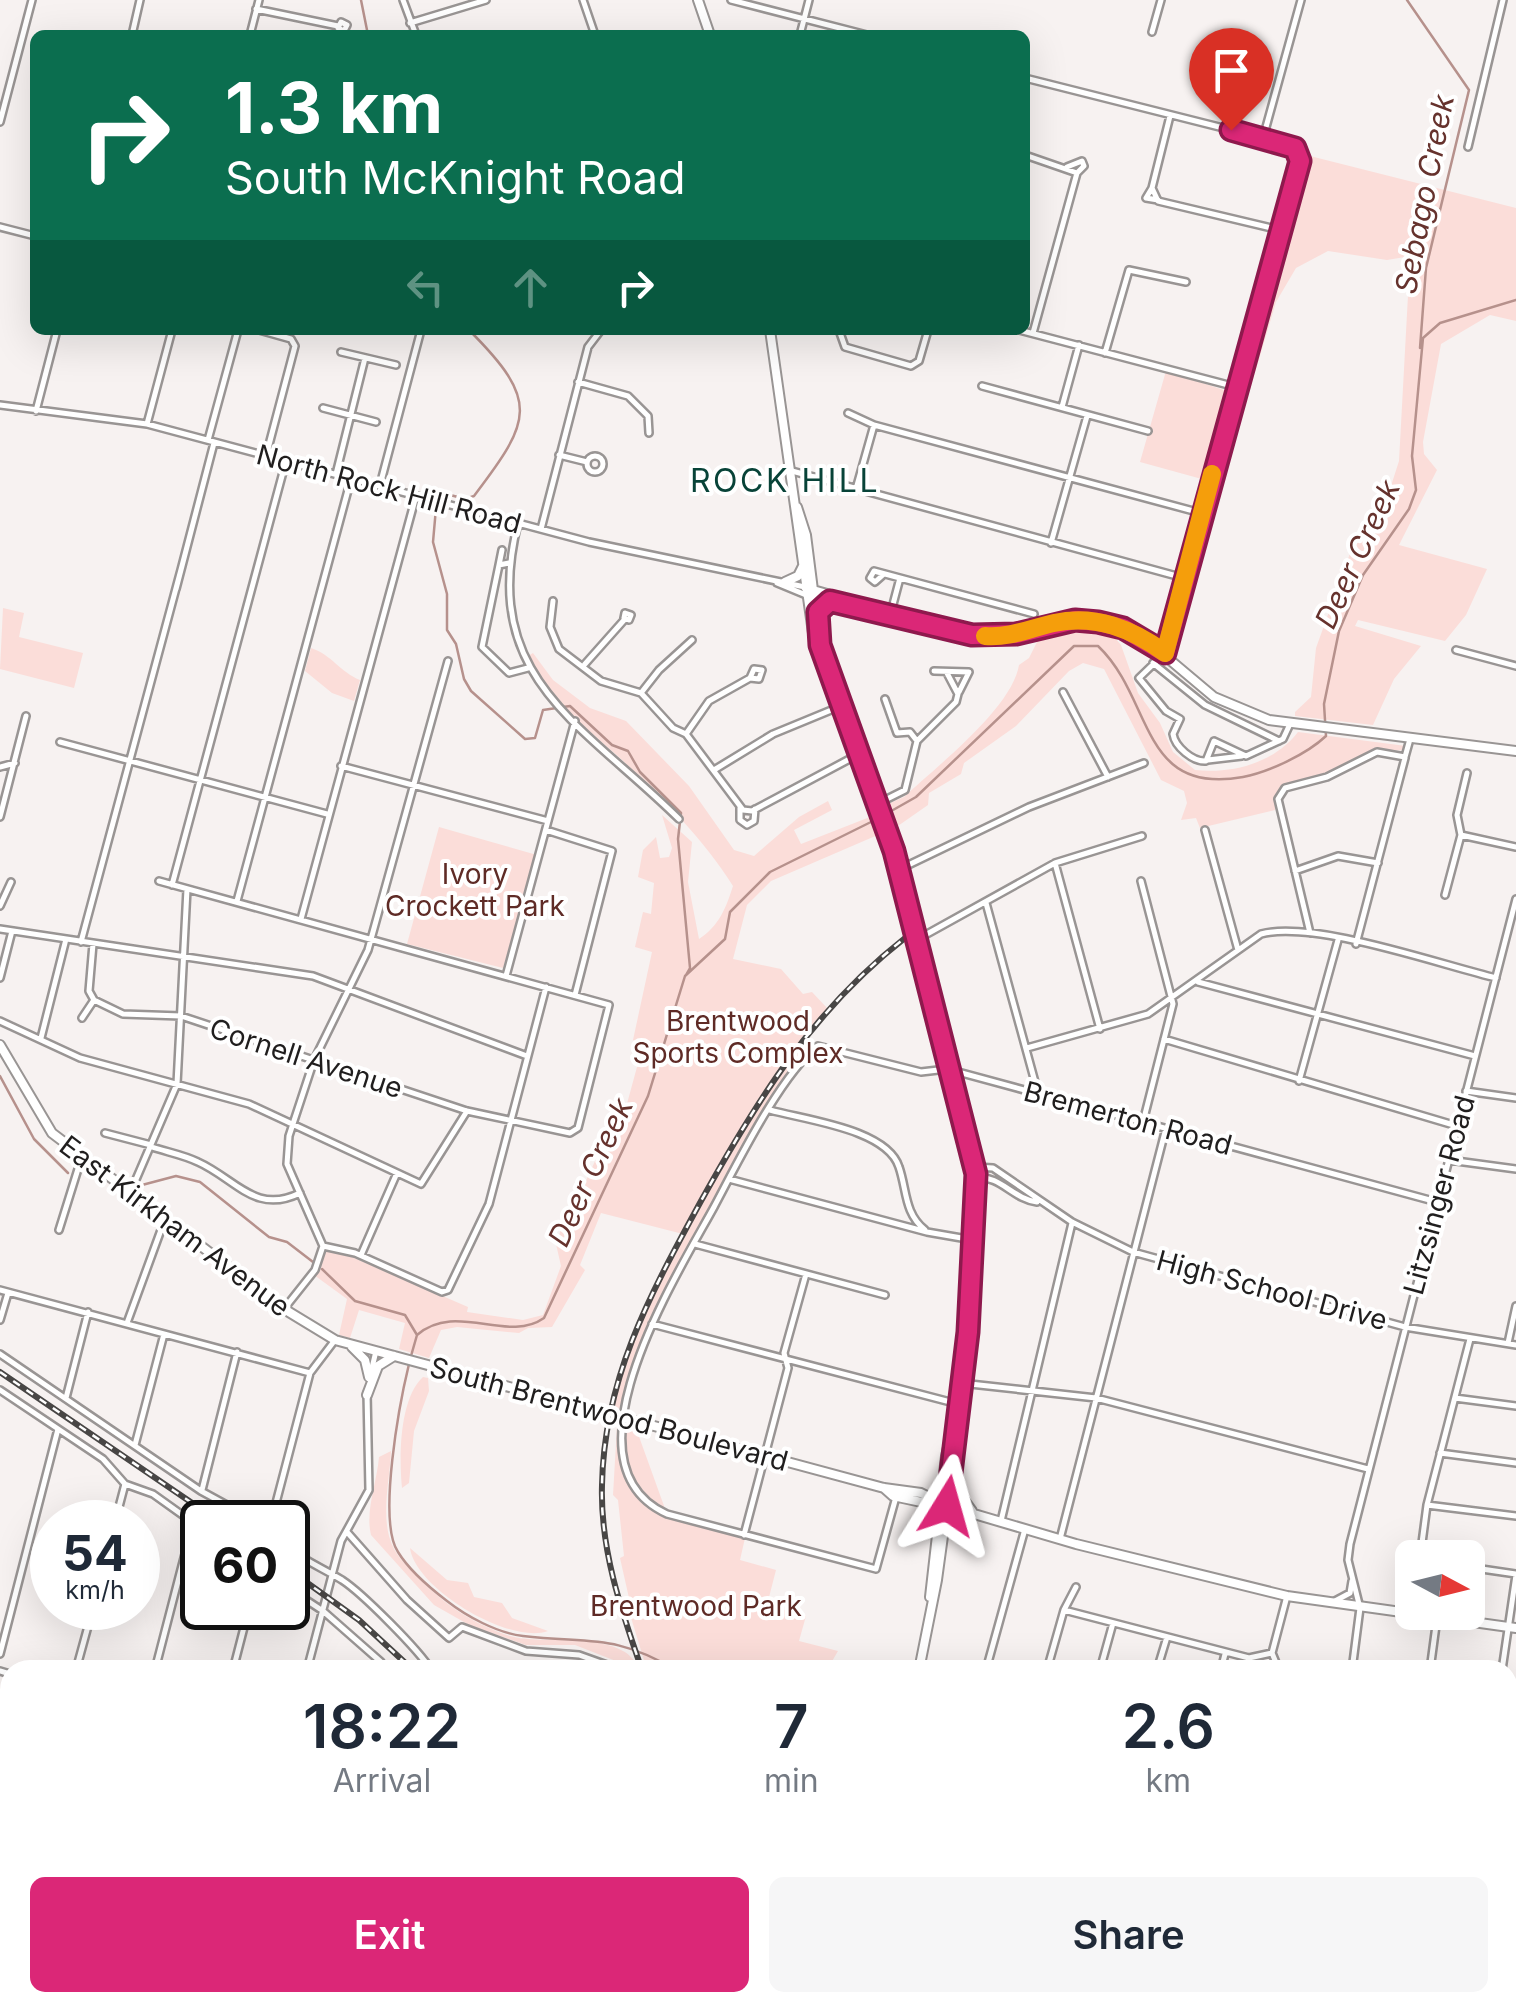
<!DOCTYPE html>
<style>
:root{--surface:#fff;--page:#f6f6f7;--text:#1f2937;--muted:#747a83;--accent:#db2777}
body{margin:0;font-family:Inter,sans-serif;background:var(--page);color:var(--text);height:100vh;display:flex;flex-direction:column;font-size:38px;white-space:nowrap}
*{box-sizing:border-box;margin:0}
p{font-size:32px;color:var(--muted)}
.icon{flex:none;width:55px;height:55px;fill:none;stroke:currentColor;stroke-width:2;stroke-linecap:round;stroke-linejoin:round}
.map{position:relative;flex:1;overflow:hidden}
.details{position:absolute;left:0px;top:1660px;width:1518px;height:352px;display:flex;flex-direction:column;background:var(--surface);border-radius:30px 30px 0 0;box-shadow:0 10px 40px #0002}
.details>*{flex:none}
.top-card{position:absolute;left:30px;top:30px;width:1000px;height:305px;border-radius:15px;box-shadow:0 10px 40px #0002;background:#0b6e4f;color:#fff;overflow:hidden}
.needle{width:65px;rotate:97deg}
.fabs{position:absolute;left:1395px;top:1540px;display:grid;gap:20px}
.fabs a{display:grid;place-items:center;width:90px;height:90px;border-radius:15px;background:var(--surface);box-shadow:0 10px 40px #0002;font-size:50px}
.speed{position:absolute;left:30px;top:1500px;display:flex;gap:20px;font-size:50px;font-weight:700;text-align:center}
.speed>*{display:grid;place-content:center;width:130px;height:130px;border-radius:50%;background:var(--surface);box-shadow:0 10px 40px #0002;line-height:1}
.speed small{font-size:25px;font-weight:400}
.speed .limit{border:5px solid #111;border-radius:15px;background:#fff;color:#111}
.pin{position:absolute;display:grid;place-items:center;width:85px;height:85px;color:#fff;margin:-102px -42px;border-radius:50% 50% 50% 0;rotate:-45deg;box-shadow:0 0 10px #0007}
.pin .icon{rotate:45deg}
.me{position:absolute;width:110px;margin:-55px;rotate:8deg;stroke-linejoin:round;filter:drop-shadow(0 0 8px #0008)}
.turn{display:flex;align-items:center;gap:35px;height:210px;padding:0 30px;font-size:45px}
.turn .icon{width:130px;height:130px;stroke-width:2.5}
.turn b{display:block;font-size:70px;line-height:85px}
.lanes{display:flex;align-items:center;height:95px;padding:0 30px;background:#0003;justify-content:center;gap:50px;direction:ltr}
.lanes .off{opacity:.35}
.eta{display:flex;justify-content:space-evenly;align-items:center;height:170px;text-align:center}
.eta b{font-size:60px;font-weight:600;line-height:70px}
.action{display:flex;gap:20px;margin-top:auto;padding:20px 30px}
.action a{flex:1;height:115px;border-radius:15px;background:var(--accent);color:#fff;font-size:40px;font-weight:600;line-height:115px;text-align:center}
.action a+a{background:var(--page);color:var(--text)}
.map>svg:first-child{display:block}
.green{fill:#fbddd9}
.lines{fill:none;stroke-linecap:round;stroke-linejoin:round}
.stream{stroke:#b6918c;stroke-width:2.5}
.minor-casing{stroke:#999594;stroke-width:10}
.major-casing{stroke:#999594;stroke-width:12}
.minor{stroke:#fff;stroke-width:5}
.major{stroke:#fff;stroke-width:8}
.rail-casing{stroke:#484645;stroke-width:6}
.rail{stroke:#fff;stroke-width:2.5;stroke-dasharray:8;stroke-linecap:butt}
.route-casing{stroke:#8e194d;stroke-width:25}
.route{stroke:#db2777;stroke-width:18}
.slow{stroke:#f59e0b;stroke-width:18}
.labels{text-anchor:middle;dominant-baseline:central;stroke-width:8;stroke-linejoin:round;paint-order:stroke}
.street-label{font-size:28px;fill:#201e1e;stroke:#fff}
.park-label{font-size:28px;fill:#5f2b26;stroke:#fff}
.water-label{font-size:30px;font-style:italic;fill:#66322d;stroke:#fff}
.quarter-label{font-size:32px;letter-spacing:2.5px;fill:#084338;stroke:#fff}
</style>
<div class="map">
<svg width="1516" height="2011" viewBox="0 0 1516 2011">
<rect width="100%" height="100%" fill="#f7f2f1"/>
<path class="green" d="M1306,155L1516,208V321L1490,315L1441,344L1423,442L1424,454L1437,470L1399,545L1487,569L1466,615L1445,641L1358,620L1355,626L1421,646L1394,679L1373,725L1295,716V712L1311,697L1316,648L1353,545L1370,510L1380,504L1390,489L1399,461L1409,277L1405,257L1387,260L1328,251L1296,268L1276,302L1196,571L1191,573Z
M1166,371L1233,393L1209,481L1140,462Z
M3,608L24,613L19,637L83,653L74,688L0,669Z
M1077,627L1109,631L1121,645L1138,693L1160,723L1173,752L1195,770C1233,774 1274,763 1298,732L1406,746L1405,750L1371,752L1329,774L1287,786L1277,797L1275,810L1200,828L1196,818L1181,820L1187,803L1184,791L1161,780L1104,669L1083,663L1069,671L1016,726L964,763L961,774L929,793L928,805L895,828L890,803L904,797C936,767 1012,708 1019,665L1029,658L1041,634Z
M311,648C332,655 340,672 360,680L354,701L332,693L305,671Z
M533,653L553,680L590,708L626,721L689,786L734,850L754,856L799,817L828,801L832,810L794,830L801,844L875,815L880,834L771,881L747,905L733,959L781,969L803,994L812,992L828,1009L802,1037L813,1043L733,1169L652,1318L619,1409L612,1407L628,1349L683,1234L601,1213L580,1265L585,1270L552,1327L528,1328L519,1333L457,1327L441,1330L429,1358L399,1349L405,1323L359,1310L350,1338L339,1335L347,1299L314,1275L326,1251L336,1250L468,1307L467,1312L523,1320L543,1315L561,1266L556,1244L571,1199L583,1187L608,1133H619L643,1045L633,1040L652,952L635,947L643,912L651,914L654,883L638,877L643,850L656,837L660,858L669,857L672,848L662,815L692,842L688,882L699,939C719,926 726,908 733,886C703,838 662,798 621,759C589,730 544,696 528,656Z
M439,827L537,855L503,968L407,944Z
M423,1377L428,1378L429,1391L414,1431L409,1483L402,1488C399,1458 399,1399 423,1377Z
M617,1426L637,1431L668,1517L745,1538L740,1560L776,1570L767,1605L806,1616L799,1641L838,1651L827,1670H647L625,1598H629L620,1558L624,1556L618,1500L613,1495Z
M391,1451C390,1477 382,1510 389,1536C394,1555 406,1565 420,1579C446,1606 474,1624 510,1636C542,1646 626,1628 639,1670L575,1645H526L471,1626L434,1605L371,1535C365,1511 377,1482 379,1457Z
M410,1548L447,1580L468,1583L474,1597L502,1603L512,1618L548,1631C509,1645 415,1588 410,1548Z
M637,2002L786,2003L785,2007L799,2011H633Z"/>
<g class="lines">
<path class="stream" d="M361,0L368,35
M1407,0L1469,90L1426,268L1420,348
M469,330C540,401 532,420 474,496L465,499L443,493L437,497L433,542L447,594V630L456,644L464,679L471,691L525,739L535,738L543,710L570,706L612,745L628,751L640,772L681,813L678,839L690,968L686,975
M886,814L916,797L1074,646H1098C1154,699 1139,796 1243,777C1269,772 1307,754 1326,736L1324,704L1339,631L1363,575L1409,509L1416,490L1412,456L1423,338L1440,323L1516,300
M0,1076L34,1139L68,1173
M142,1185L176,1176L200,1182L269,1237L287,1242L313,1262
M322,1269L355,1301L405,1315L417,1335
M411,1356L417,1335C456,1301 507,1344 544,1318L648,1096L685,976L725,939L730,912L770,872L879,818
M409,1364C400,1401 377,1521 398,1552C409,1570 430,1588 447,1601C466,1616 497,1633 523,1636C589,1644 613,1633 676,1670
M656,2011L658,2002"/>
<g class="minor-casing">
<path id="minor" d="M403,0L416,35
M583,0L595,35
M731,0L867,35
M256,9L338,26
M341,22L347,25L344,31L338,28Z
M410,23L486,0
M1152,32L1161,0
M132,35L140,0
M250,35L259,0
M800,35L809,0
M1025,78L1263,138L1298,152L1300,161L1165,653L1139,678L1166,711L1180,719L1173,734C1175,747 1193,762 1206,761L1214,741L1246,756L1283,739L1290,724
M1170,116L1152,188L1158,201L1280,230
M0,122L32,0
M1263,138L1301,0
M1468,147L1503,0
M1025,155L1077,173L1033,333
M1067,167L1082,161L1084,166L1077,173
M1152,188L1146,198L1158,200
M0,227L35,236
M259,330L291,339L295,346L266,456
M839,330L845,347L911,366L919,361L928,330
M1019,330L1236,387
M341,352L396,365
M1105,353L1129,270L1186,282
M578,382L628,396L648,416L649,433
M982,386L1148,431
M0,405L147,424L589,542L805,587
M1062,407L1079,345
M323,408L376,422
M36,411L57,330
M848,413L874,425L1201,513
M147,424L172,330
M208,440L238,330
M559,455L587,462
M587 464a8 8 0 1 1 16 0a8 8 0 1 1-16 0Z
M792,471L1184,578
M336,474L365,358
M380,485L421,330
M856,489L874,425
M518,523C479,678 583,724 679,819
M541,529L588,347L601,330
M1051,543L1087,416
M509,563L499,565L482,647L509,673L528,668
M499,565L502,550
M884,574L875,582L870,578L874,571L900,578
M777,583L806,595
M176,589L214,443
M553,601L550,627L559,649L601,681L641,693L673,728L686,734L743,810L752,811L859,754
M891,612L900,578L1034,614
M625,613L631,615L629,620L624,618Z
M1456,650L1516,666
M1153,663L1205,705L1279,741
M585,664L625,619
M934,671L969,672L959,692
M1063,692L1108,777
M641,693L659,670L692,640
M885,699L897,733L910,732L917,741
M686,734L709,701L750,678L754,669L762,670L759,679L750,678
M60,742L327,814
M1208,760L1242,756
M341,766L548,821
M0,767L15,763
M714,770L773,734L841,706
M879,803L905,790L917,741L956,702L958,694L947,673
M740,808V820L747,825L754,821L755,809
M0,817L26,716
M546,830L612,851L575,995
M1205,830L1238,950
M1461,835L1457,815L1467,773
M1055,863L1100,1029
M900,869L1029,807L1144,763
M1295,871L1338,856L1378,863
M1141,881L1173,1004L1143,1122
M172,885L286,461
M1445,895L1461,835L1516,847
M237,901L351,479
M986,903L1038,1093
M0,906L11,882
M301,919L416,496
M0,929L313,976L527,1056
M1310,933L1278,799L1285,788L1327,777L1377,752L1405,757L1410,739
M918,939L1055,863L1142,836
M81,942L182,566
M93,944L89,991L94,1000L123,1014L181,1016L467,1111L570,1133L578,1128L609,1005L159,881
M1356,944L1405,758
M506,976L575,721
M0,978L12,931
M1198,982L1475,1056
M82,1018L94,1000
M0,1021L80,1058L249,1104L421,1184L467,1111
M41,1038L66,939
M1164,1039L1457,1126
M1027,1048L1148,1014L1261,934C1314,920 1438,964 1496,978
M1299,1081L1338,940
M1466,1091L1516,1098
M770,1110C805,1120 887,1129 899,1167C907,1190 904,1213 925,1230
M105,1133L151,1145
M152,1147C167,1152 184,1155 198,1162C236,1179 255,1215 300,1193
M1449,1160L1516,1169
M976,1167L993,1168L1072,1222L1133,1252L1405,1327L1516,1345
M977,1178C1000,1175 1013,1199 1037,1202
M729,1179L927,1232L973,1240
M131,1191L177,1084L187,889
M59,1230L78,1169L86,1162
M695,1244L885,1295
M323,1246L355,1253L442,1292L448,1290L489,1204L546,987
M361,1255L397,1173
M0,1290L310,1373
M284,1309L315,1270L323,1246L287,1164L289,1136L314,1060L368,950L448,661
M0,1320L8,1293
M127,1323L165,1219
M652,1324L958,1404
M1508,1343L1516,1306
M0,1354L201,1491L258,1522
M371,1372L376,1351
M961,1383L1096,1398L1368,1469
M0,1390L103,1459L125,1484L153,1494L202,1529
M66,1398L88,1312
M1455,1398L1516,1406
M135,1445L164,1334
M1440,1453L1516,1463
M202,1490L237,1352
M896,1497L876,1569L667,1514C557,1464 677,1275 714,1207C737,1164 781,1074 818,1046L921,1072L947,1069L1437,1202
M1427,1505L1516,1516
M1001,1521L1072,1223
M115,1522L125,1484
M271,1522L310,1373L335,1340
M347,1532L407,1600L449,1638L462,1627L526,1651L579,1655L621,1670
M744,1535L788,1368L784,1353L806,1274
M1060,1539L1166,1128
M288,1548C305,1561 324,1569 342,1580C362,1593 419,1650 431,1670
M1420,1558L1427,1505L1470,1339
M1468,1567L1516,1574
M288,1588L323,1611L381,1662L383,1670
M1335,1601L1350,1593L1352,1581
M1064,1610L1249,1658L1272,1653
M1410,1612L1412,1599
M0,1654L58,1429
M76,1670L93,1608
M155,1670L193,1523
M233,1670L249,1608
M307,1670L341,1541L369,1490L367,1393
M986,1670L1025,1529
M1047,1670L1064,1610L1076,1587
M1100,1670L1113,1623
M1157,1670L1167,1637
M1221,1670L1225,1654
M1279,1670L1272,1653L1287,1596
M1352,1670L1360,1608L1348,1560L1350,1544L1516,899
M1430,1670L1437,1618
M1502,1670L1516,1575
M0,1671L10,1674
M0,1753L10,1756
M0,1841L10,1839
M1508,1893L1516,1900
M0,1960L10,1921
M939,2002L972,2011
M67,2011L70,2002
M145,2011L147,2002
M218,2011L221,2002
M373,2011L375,2002
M506,2011L508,2002
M984,2011L986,2002
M1232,2011L1234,2002
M1317,2011L1319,2002
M1386,2011L1387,2002
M1458,2011L1459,2002"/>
</g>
<g class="major-casing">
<path id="major" d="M698,0L710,35
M770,330L813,633L893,848L977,1178L959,1419L937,1580L919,1670
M797,507L806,535L820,645
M785,582L798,576L803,566
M806,588L972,635L1015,634L1075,620L1098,622L1145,639L1214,697L1269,720L1516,751
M816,598L855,604
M0,1045L52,1133L284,1309L335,1340L884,1488L921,1493L947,1506L1076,1544L1287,1596L1516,1628
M352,1347L365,1360L369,1377
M367,1395L378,1366L394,1356
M951,1482L972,1511
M884,1488L893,1496L940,1506
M930,1597L946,1456L958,1404
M834,2011L837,2002"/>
</g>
<use href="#minor" class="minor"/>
<use href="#major" class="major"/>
<g class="rail-casing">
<path id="rail" d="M0,1372L220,1522
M288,1569L359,1620L413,1670
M642,1670C621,1610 600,1549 602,1485C604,1377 651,1293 701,1201C757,1100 813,1010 905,938
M524,2011L525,2002
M629,2011L633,2002"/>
</g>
<use href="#rail" class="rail"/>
</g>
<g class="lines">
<g class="route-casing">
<path id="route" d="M947,1506L968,1332L976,1174L894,851L820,645L818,612L830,601L972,635L1016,634L1075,620L1098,622L1123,628L1165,653L1300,161L1295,148L1231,130"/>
</g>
<use href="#route" class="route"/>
<path class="slow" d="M985,636C1010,638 1031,628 1054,623C1096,614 1132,629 1165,653L1212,474"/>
</g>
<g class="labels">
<g class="street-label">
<text transform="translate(389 489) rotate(15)">North Rock Hill Road</text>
<text transform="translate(306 1058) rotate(18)">Cornell Avenue</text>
<text transform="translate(1128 1118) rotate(15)">Bremerton Road</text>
<text transform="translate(1439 1195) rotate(-75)">Litzsinger Road</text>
<text transform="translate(175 1226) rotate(37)">East Kirkham Avenue</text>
<text transform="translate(1272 1290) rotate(15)">High School Drive</text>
<text transform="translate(609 1414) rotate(15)">South Brentwood Boulevard</text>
</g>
<g class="park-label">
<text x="475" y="874">Ivory<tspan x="475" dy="32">Crockett Park</tspan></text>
<text x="738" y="1021">Brentwood<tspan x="738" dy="32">Sports Complex</tspan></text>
<text x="696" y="1606">Brentwood Park</text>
</g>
<g class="water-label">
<text transform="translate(1424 194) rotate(-79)">Sebago Creek</text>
<text transform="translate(1357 554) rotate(-65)">Deer Creek</text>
<text transform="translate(590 1172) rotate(-65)">Deer Creek</text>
</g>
<g class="quarter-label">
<text x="785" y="480">ROCK HILL</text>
</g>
</g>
</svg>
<div class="fabs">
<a><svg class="needle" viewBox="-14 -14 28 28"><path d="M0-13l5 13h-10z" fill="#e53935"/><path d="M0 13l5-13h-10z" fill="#747a83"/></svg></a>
</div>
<div class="speed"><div>54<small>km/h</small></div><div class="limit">60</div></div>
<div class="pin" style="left:1231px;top:130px;background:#d93025"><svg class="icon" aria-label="arrive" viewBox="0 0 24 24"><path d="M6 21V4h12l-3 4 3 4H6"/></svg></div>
<svg class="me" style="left:947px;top:1506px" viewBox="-20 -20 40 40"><path d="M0-17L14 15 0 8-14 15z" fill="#db2777" stroke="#fff" stroke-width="4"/></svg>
<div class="top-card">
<div class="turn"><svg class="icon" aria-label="right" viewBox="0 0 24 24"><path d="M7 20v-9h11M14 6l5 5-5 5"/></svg><div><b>1.3 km</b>South McKnight Road</div></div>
<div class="lanes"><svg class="icon off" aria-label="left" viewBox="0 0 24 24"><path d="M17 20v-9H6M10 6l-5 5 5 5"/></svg><svg class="icon off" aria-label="ahead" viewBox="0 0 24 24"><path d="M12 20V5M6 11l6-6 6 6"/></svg><svg class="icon" aria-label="right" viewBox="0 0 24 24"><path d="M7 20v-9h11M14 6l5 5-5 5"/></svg></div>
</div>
<section class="details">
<div class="eta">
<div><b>18:22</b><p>Arrival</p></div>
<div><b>7</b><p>min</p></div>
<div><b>2.6</b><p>km</p></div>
</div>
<div class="action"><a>Exit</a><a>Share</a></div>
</section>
</div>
